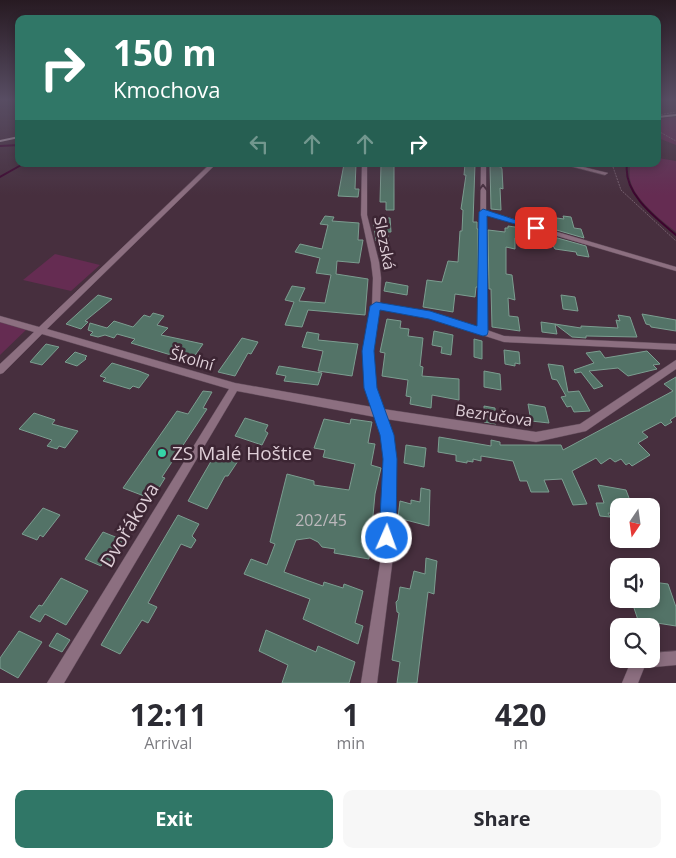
<!DOCTYPE html>
<meta charset="utf-8">
<style>
:root{--surface:#fff;--page:#f7f7f7;--text:#2b2b33;--muted:#7c7c81;--accent:#307767}
body{margin:0;font-family:"Open Sans",sans-serif;background:var(--page);color:var(--text);height:100vh;display:flex;flex-direction:column;font-size:19px;white-space:nowrap}
*{box-sizing:border-box;margin:0}
p{font-size:16px;color:var(--muted)}
.icon{flex:none;width:28px;height:28px;fill:none;stroke:currentColor;stroke-width:2;stroke-linecap:round;stroke-linejoin:round}
.map{position:relative;height:683px;overflow:hidden}
.side{display:flex;flex-direction:column;background:var(--surface);flex:1}
.side>*{flex:none}
.top-card{position:absolute;left:15px;top:15px;width:646px;height:152px;border-radius:10px;box-shadow:0 2px 8px #0003;background:#307767;color:#fff;overflow:hidden}
.needle{width:32px;rotate:193deg}
.controls{position:absolute;left:610px;top:498px;display:grid;gap:10px}
.controls a{display:grid;place-items:center;width:50px;height:50px;border-radius:10px;background:var(--surface);box-shadow:0 2px 8px #0003;font-size:25px}
.pin{position:absolute;display:grid;place-items:center;width:42px;height:42px;color:#fff;margin:-21px;border-radius:10px;box-shadow:0 2px 8px #0006}
.me{position:absolute;width:55px;margin:-28px;rotate:2deg;stroke-linejoin:round;filter:drop-shadow(0 0 4px #0008)}
.turn{display:flex;align-items:center;gap:18px;height:105px;padding:0 15px;font-size:22px}
.turn .icon{width:65px;height:65px;stroke-width:2.5}
.turn b{display:block;font-size:35px;line-height:42px}
.lanes{display:flex;align-items:center;height:48px;padding:0 15px;background:#0003;justify-content:center;gap:25px;direction:ltr}
.lanes .off{opacity:.35}
.eta{display:flex;justify-content:space-evenly;align-items:center;height:85px;text-align:center}
.eta b{font-size:30px;font-weight:700;line-height:35px}
.button{display:flex;gap:10px;margin-top:auto;padding:10px 15px}
.button a{flex:1;height:58px;border-radius:10px;background:var(--accent);color:#fff;font-size:20px;font-weight:700;line-height:58px;text-align:center}
.button a+a{background:var(--page);color:var(--text)}
.map>svg:first-child{display:block}
.green{fill:#652c52}
.lines{fill:none;stroke-linecap:round;stroke-linejoin:round}
.stream{stroke:#3d042e;stroke-width:2}
.building{fill:#537367;stroke:#7c9d90}
.minor-casing{stroke:#624c5a;stroke-width:1}
.path{stroke:#755f6d;stroke-width:1;stroke-dasharray:2 1;stroke-linecap:butt}
.minor{fill:#8c6f80;fill-rule:evenodd}
.rail{stroke:#b29faa;stroke-width:2}
.oneway{stroke:#48303f}
.route{fill:#1a73e8;stroke:#114b97}
.poi-dot{fill:#36d4a7;stroke:#3c2533;stroke-width:2}
.labels{text-anchor:middle;dominant-baseline:central;stroke-width:5;stroke-linejoin:round;paint-order:stroke}
.street-label{font-size:16px;fill:#dfcfd8;stroke:#3c2533}
.near-number-label{font-size:16px;fill:#bcb8bc}
.near-poi-label{font-size:19px;fill:#dfcfd8;stroke:#3c2533;text-anchor:start}
.near-street-label{font-size:19px;fill:#dfcfd8;stroke:#3c2533}
</style>
<div class="map">
<svg width="676" height="683" viewBox="0 0 676 683">
<rect width="100%" height="100%" fill="#472f3e"/>
<path class="green" d="M676,117V145L658,138V119Z
M658,158L676,161V232C662,221 633,198 630,179C629,175 630,169 630,164H658Z
M55,254L100,265L71,291L23,280Z
M0,319L28,328L0,355Z"/>
<g class="lines">
<path class="stream" d="M0,146L19,145
M627,164C623,194 656,218 676,235
M0,177L23,164"/>
</g>
<path class="building" d="M344,164H356L355,189H359L358,197L338,196Z
M381,164H394V210H386V202H380Z
M465,164H475L473,222H477V229H478V287H476L475,297L455,294L453,312L423,307L427,280L442,282L448,261L458,262L460,231H462L463,210L461,209L466,175H464Z
M490,165L501,167L502,169L503,189L500,188L501,210L491,209Z
M521,213L564,219L563,216L571,217L574,228L581,229L584,238L522,220Z
M325,216L334,217L332,221L359,223L358,240H363L359,263L337,261L336,274L368,279L365,315L308,310L302,327L285,325L294,302L285,300L292,286L305,288L299,301L325,303L331,275L316,273L320,258L295,252L300,244L322,249L328,225L320,224Z
M373,218H390L391,232H387L389,241H376Z
M508,226L522,228L586,246L589,257L577,255L576,252L555,249L551,242L518,238H515V249L506,247V274L512,275L515,300L508,298L509,316L518,317L520,331L492,327L491,289H489L488,230L505,232V228H508Z
M386,282L408,286L407,295L384,291Z
M98,295L112,299L85,321L88,322L81,329L66,324Z
M561,295L575,297L578,311L563,309Z
M153,313L164,316L157,325L168,328L161,335L203,344L191,361L131,343L135,339L117,334L114,338L105,335L98,337L90,335L93,332L88,330L90,323L107,328L114,321L133,327L144,315L150,317Z
M642,314L676,320V331L651,327L650,325L646,324Z
M618,315L630,317L637,337L586,336V338L572,337L555,324L581,328V326L618,328L616,320L620,321Z
M387,319L401,321L400,328L409,329L408,336L423,338L420,366L423,367L422,376L459,379V400L432,395L431,408L410,404L411,397L406,396L408,380L382,376L385,353L380,352Z
M541,322L555,324L557,334L542,332Z
M434,331L453,335L451,355L441,353L442,347L432,345Z
M307,332L319,334L318,340L358,344L352,376L318,371L323,351L302,347Z
M242,338L258,342L251,354L248,353L235,376L218,372Z
M474,339L482,341V359L474,357Z
M46,344L59,347L42,365L30,362Z
M504,350L519,352L520,364L515,363V366L505,364Z
M600,351L605,358L647,351L660,364L653,365L657,369L628,376L618,368L589,371L603,386L594,389L581,372L575,373L574,370L594,363L586,353Z
M75,352L87,356L85,358L86,359L77,366L65,362Z
M112,363L139,371L149,375L139,388L133,386L130,389L103,381L106,378L100,376Z
M548,364L563,366L568,392L579,391L590,411L574,412L571,406L567,407L561,397L566,396L557,380L552,379Z
M279,366L322,373L318,385L284,381L286,376L276,374Z
M484,371L500,374L501,390L484,387Z
M676,377V416L670,420L672,422L665,426L661,422L642,432L648,437L638,443L650,455L632,466L629,463L626,465L621,459L615,462L610,458L601,464L596,458L572,471L587,504L573,505L562,479L544,480L549,492H531L527,481H520L513,461L481,456V461L473,459V462L467,461V463L456,461V455L438,452L439,437L491,446V440L500,442V445H561L563,450L673,391L664,384Z
M203,391L212,392L203,408L207,409L162,477L165,478L152,499L123,488L177,411L188,414Z
M528,404L545,407L549,423L531,421Z
M484,406L495,408L496,424L484,422Z
M34,413L55,420L52,424L78,431L65,448L59,446L57,449L47,446L52,440L19,429Z
M245,418L268,425L265,431L268,433L262,445L235,436Z
M324,419L350,424L351,419L372,422L368,443L375,444L371,465L381,468L375,494L369,559L334,553L335,549L322,547L318,542L310,538L296,540L284,572L323,586L324,582L343,588L344,584L363,591L355,623L363,626L358,644L303,619L310,599L244,574L251,559L267,565L275,544L270,542L287,474L314,481V485L349,490L355,464L323,457L325,450L314,448Z
M406,445L426,448L424,467L404,463Z
M217,451L234,457L232,459L238,461L228,476H225L207,509L188,501Z
M598,485L626,490L632,506H619V514L608,513L610,517L600,516L596,503H604Z
M421,488L430,490L429,526L398,518L400,501L411,504V500L420,502Z
M43,508L60,515L43,537L40,535L37,540L22,534Z
M178,515L199,524L192,536L196,540L191,548L181,544L148,603L157,607L148,623L142,620L120,654L101,645Z
M103,532L123,540L108,564L103,563L101,566L85,559Z
M426,558L437,561L436,570L434,594L428,592L417,683H397L400,662L392,660L399,613L397,612L396,602L398,600L400,587L410,589L414,571L425,574Z
M61,578L88,591L66,625L45,614L40,622L30,617L39,605L42,606Z
M653,582L668,584L676,607V626L638,620L631,599H658Z
M266,630L316,652L318,646L355,662L349,683H282L288,665L259,651Z
M19,631L42,642L18,678L0,668V658Z
M57,633L70,640L62,652L49,646Z"/>
<g class="lines">
<g class="minor-casing">
<path id="minor" d="M210,164H216L47,329L235,383L372,407L365,388L364,351L372,306L373,278L371,262L361,215L362,164H367V215L379,262L381,278L380,304L430,312L479,328L481,164H486V211L676,267V271L486,215L487,330L504,336L676,344V350L504,342L429,318L379,309L372,351L375,388L383,409L536,432L580,424L676,360V369L586,431L536,442L386,419L392,435L396,459L393,557L377,683H361L381,557L384,459L382,435L375,417L237,391L64,683H47L229,389L42,334L3,373L0,374V364L34,332L0,322V316L39,327Z
M562,164H571L608,173L605,175Z
M676,651V665L644,668L638,683H622L632,659H651V653Z"/>
</g>
<path class="path" d="M658,115L676,112
M658,131L676,141
M612,164L621,190L676,241"/>
<use href="#minor" class="minor"/>
<path class="rail" d="M658,117L676,115
M0,141L19,137"/>
</g>
<defs><path id="oneway-chevron" d="M-2-3.5L2.5 0L-2 3.5" fill="none" stroke-width="1.6" stroke-linecap="round" stroke-linejoin="round" transform="scale(1.25)"/></defs>
<use class="oneway" href="#oneway-chevron" transform="translate(483 188) rotate(-90)"/>
<linearGradient id="sky" x2="0" y2="1"><stop stop-color="#271a22"/><stop offset="0.51" stop-color="#584d63"/><stop offset="1" stop-color="#584d63" stop-opacity="0"/></linearGradient>
<rect width="676" height="195" fill="url(#sky)"/>
<path class="route" d="M483,209L540,228L536,230L487,216L488,332L487,335L483,336L429,319L380,310L374,351L377,388L394,435L397,459L396,538L393,543L387,546L382,543L379,538L383,459L380,435L364,388L362,351L370,306L376,302L430,311L477,326L479,212Z"/>
<circle class="poi-dot" cx="162" cy="453" r="5"/>
<g class="labels">
<g class="street-label">
<text transform="translate(385 243) rotate(79)">Slezská</text>
<text transform="translate(192 359) rotate(16)">Školní</text>
<text transform="translate(494 415) rotate(8)">Bezručova</text>
</g>
<g class="near-number-label">
<text x="321" y="520">202/45</text>
</g>
<g class="near-poi-label">
<text x="172" y="453">ZS Malé Hoštice</text>
</g>
<g class="near-street-label">
<text transform="translate(129 525) rotate(-59)">Dvořákova</text>
</g>
</g>
</svg>
<div class="controls">
<a><svg class="needle" viewBox="-14 -14 28 28"><path d="M0-13l5 13h-10z" fill="#e53935"/><path d="M0 13l5-13h-10z" fill="#7c7c81"/></svg></a>
<a><svg class="icon" aria-label="sound" viewBox="0 0 24 24"><path d="M4 9h4l5-4v14l-5-4H4zM17 9q2 3 0 6"/></svg></a>
<a><svg class="icon" aria-label="search" viewBox="0 0 24 24"><circle cx="10" cy="10" r="6"/><path d="M15 15l6 6"/></svg></a>
</div>
<div class="pin" style="left:536px;top:228px;background:#d93025"><svg class="icon" aria-label="arrive" viewBox="0 0 24 24"><path d="M6 21V4h12l-3 4 3 4H6"/></svg></div>
<svg class="me" style="left:387px;top:538px" viewBox="-20 -20 40 40"><circle r="17" fill="#1a73e8" stroke="#fff" stroke-width="3"/><path d="M0-11L8 9 0 5-8 9z" fill="#fff"/></svg>
<div class="top-card">
<div class="turn"><svg class="icon" aria-label="right" viewBox="0 0 24 24"><path d="M7 20v-9h11M14 6l5 5-5 5"/></svg><div><b>150 m</b>Kmochova</div></div>
<div class="lanes"><svg class="icon off" aria-label="left" viewBox="0 0 24 24"><path d="M17 20v-9H6M10 6l-5 5 5 5"/></svg><svg class="icon off" aria-label="ahead" viewBox="0 0 24 24"><path d="M12 20V5M6 11l6-6 6 6"/></svg><svg class="icon off" aria-label="ahead" viewBox="0 0 24 24"><path d="M12 20V5M6 11l6-6 6 6"/></svg><svg class="icon" aria-label="right" viewBox="0 0 24 24"><path d="M7 20v-9h11M14 6l5 5-5 5"/></svg></div>
</div>
</div>
<section class="side">
<div class="eta">
<div><b>12:11</b><p>Arrival</p></div>
<div><b>1</b><p>min</p></div>
<div><b>420</b><p>m</p></div>
</div>
<div class="button"><a>Exit</a><a>Share</a></div>
</section>
